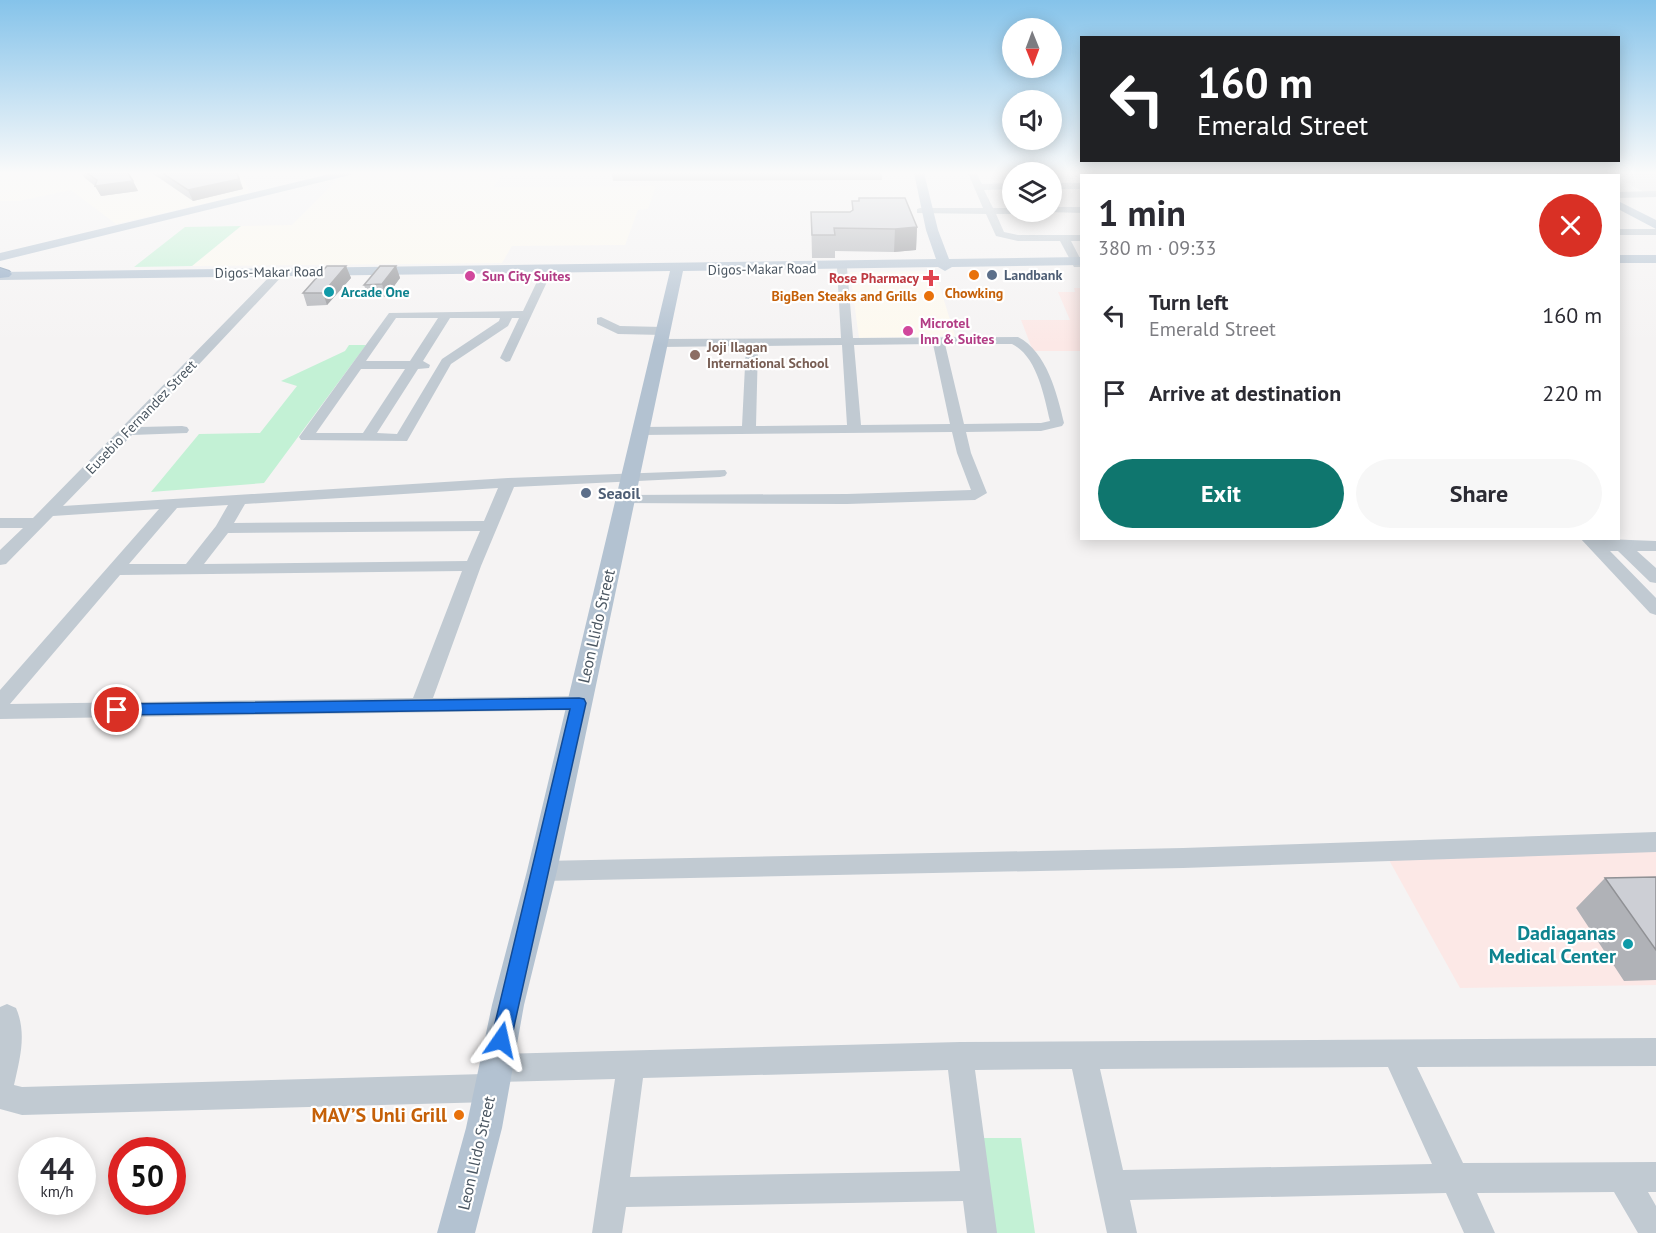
<!DOCTYPE html>
<meta charset="utf-8">
<style>
:root{--surface:#fff;--page:#f7f7f7;--text:#2b2b33;--muted:#7c7c81;--accent:#0f766e}
body{margin:0;font-family:"PT Sans",sans-serif;background:var(--page);color:var(--text);height:100vh;display:flex;flex-direction:column;font-size:22px;white-space:nowrap}
*{box-sizing:border-box;margin:0}
p{font-size:20px;color:var(--muted)}
.icon{flex:none;width:33px;height:33px;fill:none;stroke:currentColor;stroke-width:2;stroke-linecap:round;stroke-linejoin:round}
.map{position:relative;flex:1;overflow:hidden}
.drawer{position:absolute;left:1080px;top:174px;width:540px;height:366px;display:flex;flex-direction:column;background:var(--surface);border-radius:0px;box-shadow:0 3px 15px #0003}
.drawer>*{flex:none}
.hud{position:absolute;left:1080px;top:36px;width:540px;height:126px;border-radius:0px;box-shadow:0 3px 15px #0003;background:#202124;color:#fff;overflow:hidden}
.needle{width:39px;rotate:179deg}
.controls{position:absolute;left:1002px;top:18px;display:grid;gap:12px}
.controls a{display:grid;place-items:center;width:60px;height:60px;border-radius:50%;background:var(--surface);box-shadow:0 3px 15px #0003;font-size:30px}
.speed{position:absolute;left:18px;top:1137px;display:flex;gap:12px;font-size:30px;font-weight:700;text-align:center}
.speed>*{display:grid;place-content:center;width:78px;height:78px;border-radius:50%;background:var(--surface);box-shadow:0 3px 15px #0003;line-height:1}
.speed small{font-size:15px;font-weight:400}
.speed .limit{border:9px solid #d22;background:#fff;color:#111}
.pin{position:absolute;display:grid;place-items:center;width:51px;height:51px;color:#fff;margin:-26px;border:3px solid #fff;border-radius:50%;box-shadow:0 2px 6px #0007}
.me{position:absolute;width:66px;margin:-33px;rotate:11deg;stroke-linejoin:round;filter:drop-shadow(0 0 4px #0008)}
.turn{display:flex;align-items:center;gap:21px;height:126px;padding:0 18px;font-size:27px}
.turn .icon{width:78px;height:78px;stroke-width:2.5}
.turn b{display:block;font-size:42px;line-height:51px}
.round{display:grid;place-items:center;flex:none;width:63px;height:63px;border-radius:32px;background:var(--page)}
.head{display:flex;align-items:center;justify-content:space-between;height:102px;padding:0 18px}
h1{font-size:36px;font-weight:600;line-height:45px}
.cta{display:flex;gap:12px;margin-top:auto;padding:12px 18px}
.cta a{flex:1;height:69px;border-radius:36px;background:var(--accent);color:#fff;font-size:24px;font-weight:600;line-height:69px;text-align:center}
.cta a+a{background:var(--page);color:var(--text)}
ul{padding:0;list-style:none}
li{display:flex;align-items:center;gap:18px;height:78px;padding:0 18px}
li div{flex:1}
li b{display:block;font-size:22px}
li em{font-style:normal}
.map>svg:first-child{display:block}
.commercial{fill:#fdf9ef}
.education{fill:#e6e4e5}
.medical{fill:#fce8e6}
.green{fill:#c3f1d5}
.lines{fill:none;stroke-linecap:round;stroke-linejoin:round}
.highway-casing{stroke:#7690ad;stroke-width:2}
.minor{fill:#c1cad2;fill-rule:evenodd}
.major{fill:#b3c2d1;fill-rule:evenodd}
.highway{fill:#8ba5c1;fill-rule:evenodd}
.wall{fill:#b0b2b7}
.shaded-wall{fill:#909195}
.building{fill:#cdcfd5;stroke:#909195;stroke-width:1.5}
.route{fill:#1a73e8;stroke:#114b97;stroke-width:1.5}
.food-dot{fill:#e8710a;stroke:#fff;stroke-width:2}
.service-dot{fill:#5c6f8a;stroke:#fff;stroke-width:2}
.hotel-dot{fill:#d1479c;stroke:#fff;stroke-width:2}
.health-dot{fill:#e0444e;stroke:#fff;stroke-width:2}
.culture-dot{fill:#0f9aa8;stroke:#fff;stroke-width:2}
.education-dot{fill:#8d6e63;stroke:#fff;stroke-width:2}
.labels{text-anchor:middle;dominant-baseline:central;stroke-width:4.5;stroke-linejoin:round;paint-order:stroke}
.far-street-label{font-size:14px;fill:#4a5661;stroke:#fff}
.far-service-label{font-size:14px;font-weight:bold;fill:#4e5e75;stroke:#fff;text-anchor:start}
.far-hotel-label{font-size:14px;font-weight:bold;fill:#b23c85;stroke:#fff;text-anchor:start}
.far-health-label{font-size:14px;font-weight:bold;fill:#be3a42;stroke:#fff;text-anchor:end}
.far-culture-label{font-size:14px;font-weight:bold;fill:#0d838f;stroke:#fff;text-anchor:start}
.far-food-label{font-size:14px;font-weight:bold;fill:#c56008;stroke:#fff}
.far-education-label{font-size:14px;font-weight:bold;fill:#785e54;stroke:#fff;text-anchor:start}
.service-label{font-size:16px;font-weight:bold;fill:#4e5e75;stroke:#fff;text-anchor:start}
.street-label{font-size:16px;fill:#4a5661;stroke:#fff}
.near-culture-label{font-size:20px;font-weight:bold;fill:#0d838f;stroke:#fff;text-anchor:end}
.near-food-label{font-size:20px;font-weight:bold;fill:#c56008;stroke:#fff;text-anchor:end}
</style>
<div class="map">
<svg width="1656" height="1233" viewBox="0 0 1656 1233">
<rect width="100%" height="100%" fill="#f5f3f3"/>
<path class="commercial" d="M0,173H241L250,193L116,224L71,190L19,201H0Z
M357,173H503L494,187L656,186L648,209L638,210L625,245L512,246L502,263L192,266L241,226L292,225L341,176Z
M935,271L955,336L859,338L850,272Z"/>
<path class="education" d="M1606,173H1656V193H1646L1619,179L1618,176Z"/>
<path class="medical" d="M1074,288H1081V351H1033L1021,320H1070L1058,292H1075Z
M1656,851V985L1460,988L1389,860Z"/>
<path class="green" d="M241,226L192,266L134,267L185,227Z
M349,345H366L264,483L151,492L199,434L260,433L297,386L281,381L345,351Z
M977,1138H1021L1035,1233H988Z"/>
<g class="lines">
<g class="highway-casing">
<path id="highway" d="M0,268L9,271L12,274L9,277L0,278Z"/>
</g>
<path class="minor" d="M968,173H976L982,184L1012,183V189L984,190L993,208H1012V212H1016L1012,214H996L1004,232L1018,235H1082V241H1071L1082,262V267H1074L1060,241H1018L996,236L986,214L917,213V209L920,208H983Z
M1187,173H1196L1198,176H1189Z
M1420,173H1429L1432,176H1422Z
M1485,173H1495L1498,176H1487Z
M1052,183H1082V189H1052Z
M1656,191V197L1618,198V192Z
M1052,207H1082V213L1049,212H1052Z
M1618,229H1656V235H1618Z
M842,265L847,268L853,338L1018,337C1047,352 1057,394 1064,423L1062,426L1041,431L966,432L971,453L987,493L975,500L847,504L619,503L617,500L619,497L625,495L847,494L971,490L957,453L952,432L641,435L634,431L641,427L742,426L746,346L660,347L654,343L660,339L841,338L837,268ZM933,344L950,424L861,425L854,345ZM945,344H1012C1037,356 1044,396 1050,421L1041,423L964,424ZM842,345L847,425L756,426L758,346Z
M548,266L553,269L510,361L506,362L500,358L519,318H512L508,326L451,364L407,441L301,440L299,437L389,313L523,311L543,269ZM396,318H438L410,361H366ZM450,318H500L499,321L442,359L397,434L377,433L418,369L429,368L430,365L423,361ZM361,369H405L363,433H316Z
M280,269L284,270V274L140,427L182,426L187,427L189,430L187,433L132,435L63,506L508,478L725,470L727,473L725,476L720,477L514,487L481,566L433,698L579,696L586,698L589,703L586,708L579,710L0,719V690L159,509L53,516L6,564L0,565V550L23,528H0V518H33L276,270ZM498,488L484,521L234,523L245,504ZM228,505L216,526L186,564H129L177,508ZM480,531L467,561L204,564L228,533ZM462,571L413,698L10,704L120,575Z
M601,317L620,326L663,327L669,331L663,335L618,334L597,324V318Z
M1580,538L1656,541V551H1637L1656,568V583L1650,582L1618,551H1610L1656,598V615L1650,613Z
M1656,832V852L1183,868L542,881L534,878L530,871L534,864L542,861L1183,848Z
M7,1004L16,1008C27,1033 20,1059 14,1085L22,1087L484,1074L481,1068L485,1058L495,1054L960,1042L1656,1038V1066L1417,1067L1463,1163L1656,1162V1192H1648L1656,1206V1233H1638L1614,1192L1477,1193L1495,1233H1464L1446,1193L1130,1200L1137,1233H1107L1072,1069L975,1070L997,1233H967L963,1201L626,1207L622,1233H592L615,1079L502,1082L505,1088L501,1098L491,1102L22,1115L0,1109V1007ZM1388,1067L1432,1164L1123,1170L1100,1069ZM948,1070L960,1171L630,1177L643,1078Z"/>
<path class="major" d="M334,173H351L350,175L0,261V253Z
M914,173H924L938,230L949,259L1082,257V265L952,267L945,271L938,267L683,271L557,871L524,1005L502,1128L475,1233H437L466,1128L492,1005L527,871L670,271L0,280V272L936,259L926,230Z
M1555,173H1567L1570,176H1556Z
M1618,201L1656,220V229L1618,209Z
M1618,255H1656V263H1618Z"/>
<use href="#highway" class="highway"/>
</g>
<path class="wall" d="M82,173H128L133,181L138,191L101,196L95,186L85,178Z
M152,173H238L243,189L193,201Z
M606,173H882V180L613,181L612,173Z
M852,201L917,227L916,250L894,252L835,251V258H812L811,212H850L852,211Z
M346,266L351,278L327,305L307,306L303,293Z
M396,266L400,278L386,297H368L364,285Z
M1656,877V980L1624,981L1576,908L1605,878Z"/>
<path class="shaded-wall" d="M237,173L243,189L193,201L188,190Z
M133,181L138,191L101,196L95,186Z
M917,227L916,250L894,252L895,229Z
M346,266L351,278L327,305L323,293Z
M396,266L400,278L386,297L382,284Z"/>
<path class="building" d="M87,173H128L133,181L95,186L97,180Z
M162,173H237L239,179L188,190Z
M859,198H905L917,227L895,229L834,228L835,235H812L811,212H850L853,210L852,201H859Z
M327,266H346L323,293H303Z
M380,266H396L382,284L364,285Z
M1656,877V950L1605,878Z"/>
<linearGradient id="sky" x2="0" y2="1"><stop stop-color="#85c3ea"/><stop offset="0.5" stop-color="#fafafa"/><stop offset="1" stop-color="#fafafa" stop-opacity="0"/></linearGradient>
<rect width="1656" height="345" fill="url(#sky)"/>
<path class="route" d="M579,698L584,699L586,703L511,1040L509,1047L501,1050L494,1047L491,1040L570,709L117,715L111,714L109,710L111,706L117,704Z"/>
<g class="food-dot">
<circle cx="974" cy="275" r="6"/>
<circle cx="929" cy="296" r="6"/>
<circle cx="459" cy="1115" r="6"/>
</g>
<g class="service-dot">
<circle cx="992" cy="275" r="6"/>
<circle cx="586" cy="493" r="6"/>
</g>
<g class="hotel-dot">
<circle cx="470" cy="276" r="6"/>
<circle cx="908" cy="331" r="6"/>
</g>
<path class="health-dot" d="M928 269h6v6h6v6h-6v6h-6v-6h-6v-6h6z"/>
<g class="culture-dot">
<circle cx="329" cy="292" r="6"/>
<circle cx="1628" cy="944" r="6"/>
</g>
<circle class="education-dot" cx="695" cy="355" r="6"/>
<g class="labels">
<g class="far-street-label">
<text transform="translate(762 269) rotate(-1)">Digos-Makar Road</text>
<text transform="translate(269 272) rotate(-1)">Digos-Makar Road</text>
<text transform="translate(141 417) rotate(-46)">Eusebio Fernandez Street</text>
</g>
<g class="far-service-label">
<text x="1004" y="275">Landbank</text>
</g>
<g class="far-hotel-label">
<text x="482" y="276">Sun City Suites</text>
<text x="920" y="323">Microtel<tspan x="920" dy="16">Inn &amp; Suites</tspan></text>
</g>
<g class="far-health-label">
<text x="919" y="278">Rose Pharmacy</text>
</g>
<g class="far-culture-label">
<text x="341" y="292">Arcade One</text>
</g>
<g class="far-food-label">
<text x="974" y="293">Chowking</text>
<text x="917" y="296" text-anchor="end">BigBen Steaks and Grills</text>
</g>
<g class="far-education-label">
<text x="707" y="347">Joji Ilagan<tspan x="707" dy="16">International School</tspan></text>
</g>
<g class="service-label">
<text x="598" y="493">Seaoil</text>
</g>
<g class="street-label">
<text transform="translate(596 626) rotate(-77)">Leon Llido Street</text>
<text transform="translate(476 1153) rotate(-77)">Leon Llido Street</text>
</g>
<g class="near-culture-label">
<text x="1616" y="933">Dadiaganas<tspan x="1616" dy="23">Medical Center</tspan></text>
</g>
<g class="near-food-label">
<text x="447" y="1115">MAV’S Unli Grill</text>
</g>
</g>
</svg>
<div class="controls">
<a><svg class="needle" viewBox="-14 -14 28 28"><path d="M0-13l5 13h-10z" fill="#e53935"/><path d="M0 13l5-13h-10z" fill="#7c7c81"/></svg></a>
<a><svg class="icon" aria-label="sound" viewBox="0 0 24 24"><path d="M4 9h4l5-4v14l-5-4H4zM17 9q2 3 0 6"/></svg></a>
<a><svg class="icon" aria-label="layers" viewBox="0 0 24 24"><path d="M12 4l9 5-9 5-9-5zM3 14l9 5 9-5"/></svg></a>
</div>
<div class="speed"><div>44<small>km/h</small></div><div class="limit">50</div></div>
<div class="pin" style="left:117px;top:710px;background:#d93025"><svg class="icon" aria-label="arrive" viewBox="0 0 24 24"><path d="M6 21V4h12l-3 4 3 4H6"/></svg></div>
<svg class="me" style="left:501px;top:1040px" viewBox="-20 -20 40 40"><path d="M0-17L14 15 0 8-14 15z" fill="#1a73e8" stroke="#fff" stroke-width="4"/></svg>
<div class="hud">
<div class="turn"><svg class="icon" aria-label="left" viewBox="0 0 24 24"><path d="M17 20v-9H6M10 6l-5 5 5 5"/></svg><div><b>160 m</b>Emerald Street</div></div>
</div>
<section class="drawer">
<div class="head"><div><h1>1 min</h1><p>380 m · 09:33</p></div><a class="round" style="background:#d93025;color:#fff"><svg class="icon" aria-label="close" viewBox="0 0 24 24"><path d="M6 6l12 12M18 6L6 18"/></svg></a></div>
<ul>
<li><svg class="icon" aria-label="left" viewBox="0 0 24 24"><path d="M17 20v-9H6M10 6l-5 5 5 5"/></svg><div><b>Turn left</b><p>Emerald Street</p></div><em>160 m</em></li>
<li><svg class="icon" aria-label="arrive" viewBox="0 0 24 24"><path d="M6 21V4h12l-3 4 3 4H6"/></svg><div><b>Arrive at destination</b></div><em>220 m</em></li>
</ul>
<div class="cta"><a>Exit</a><a>Share</a></div>
</section>
</div>
